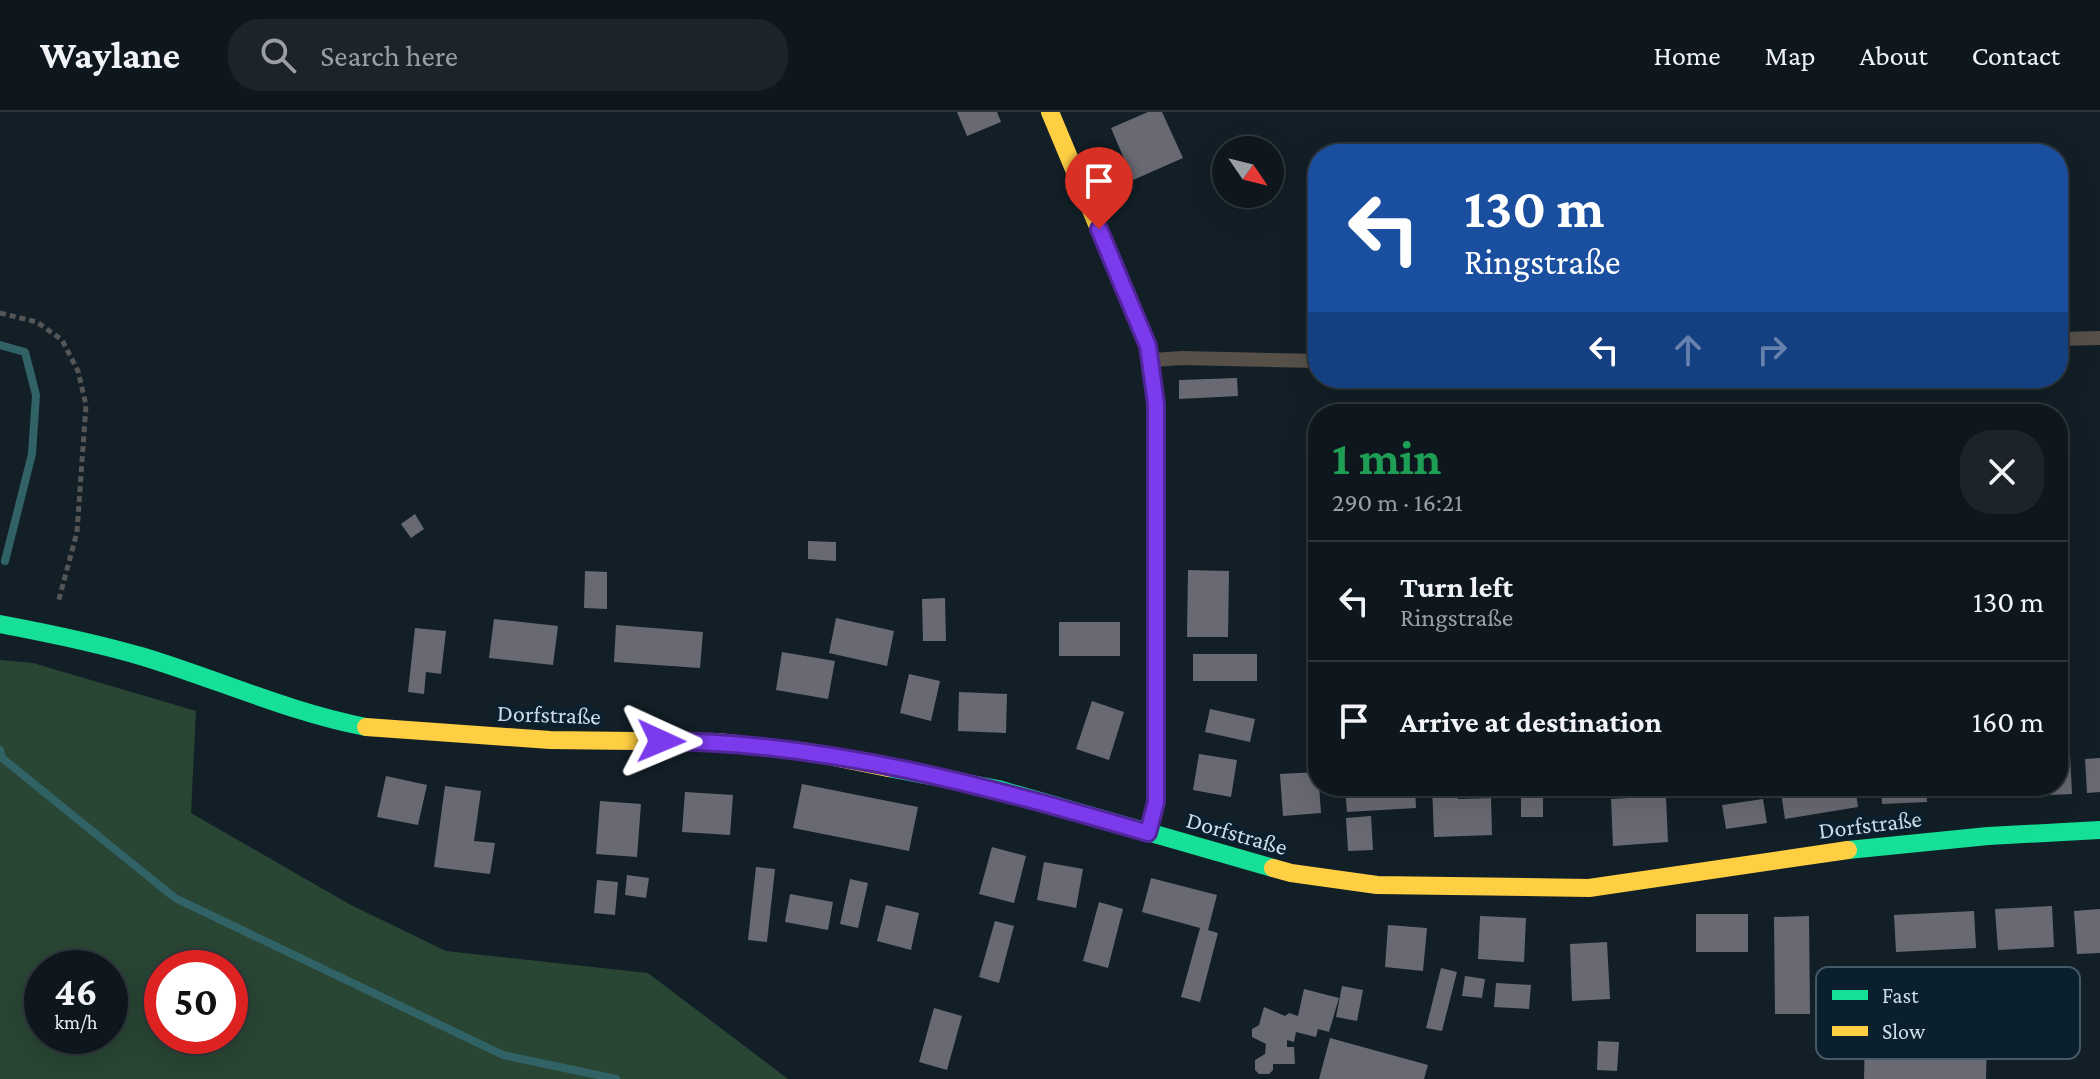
<!DOCTYPE html>
<meta charset="utf-8">
<style>
:root{--surface:#0e171d;--page:#1c242a;--text:#f1f3f6;--muted:#9b9fa4;--line:#2e363b}
body{margin:0;font-family:"Crimson Pro",serif;background:var(--page);color:var(--text);height:100vh;display:flex;flex-direction:column;font-size:30px;white-space:nowrap}
*{box-sizing:border-box;margin:0}
p{font-size:26px;color:var(--muted)}
.icon{flex:none;width:44px;height:44px;fill:none;stroke:currentColor;stroke-width:2;stroke-linecap:round;stroke-linejoin:round}
.map{position:relative;flex:1;overflow:hidden}
.drawer{position:absolute;left:1308px;top:292px;width:760px;height:392px;display:flex;flex-direction:column;background:var(--surface);border-radius:32px;box-shadow:0 8px 32px #0002,0 0 0 2px var(--line)}
.drawer>*{flex:none}
.banner{position:absolute;left:1308px;top:32px;width:760px;height:244px;border-radius:32px;box-shadow:0 8px 32px #0002,0 0 0 2px var(--line);background:#1a4fa0;color:#fff;overflow:hidden}
.needle{width:52px;rotate:125deg}
.fabs{position:absolute;left:1212px;top:24px;display:grid;gap:16px}
.fabs a{display:grid;place-items:center;width:72px;height:72px;border-radius:50%;background:var(--surface);box-shadow:0 8px 32px #0002,0 0 0 2px var(--line);font-size:40px}
.speed{position:absolute;left:24px;top:838px;display:flex;gap:16px;font-size:40px;font-weight:700;text-align:center}
.speed>*{display:grid;place-content:center;width:104px;height:104px;border-radius:50%;background:var(--surface);box-shadow:0 8px 32px #0002,0 0 0 2px var(--line);line-height:1}
.speed small{font-size:20px;font-weight:400}
.speed .limit{border:12px solid #d22;background:#fff;color:#111}
.pin{position:absolute;display:grid;place-items:center;width:68px;height:68px;color:#fff;margin:-82px -34px;border-radius:50% 50% 50% 0;rotate:-45deg;box-shadow:0 0 8px #0007}
.pin .icon{rotate:45deg}
.me{position:absolute;width:88px;margin:-44px;rotate:91deg;stroke-linejoin:round;filter:drop-shadow(0 0 6px #0008)}
.turn{display:flex;align-items:center;gap:28px;height:168px;padding:0 24px;font-size:36px}
.turn .icon{width:104px;height:104px;stroke-width:2.5}
.turn b{display:block;font-size:56px;line-height:68px}
.lanes{display:flex;align-items:center;height:76px;padding:0 24px;background:#0003;justify-content:center;gap:40px;direction:ltr}
.lanes .off{opacity:.35}
.round{display:grid;place-items:center;flex:none;width:84px;height:84px;border-radius:32px;background:var(--page)}
.headline{display:flex;align-items:center;justify-content:space-between;height:136px;padding:0 24px}
h1{font-size:48px;font-weight:700;line-height:60px;color:#1e9e55}
ul{padding:0;list-style:none}
li{display:flex;align-items:center;gap:24px;height:120px;padding:0 24px;border-top:2px solid var(--line)}
li div{flex:1}
li b{display:block;font-size:30px}
li em{font-style:normal}
header{display:flex;align-items:center;gap:48px;box-sizing:border-box;height:112px;padding:0 40px;background:var(--surface);border-bottom:2px solid var(--line)}
header strong{font-size:38px}
nav{display:flex;gap:44px;margin-inline-start:auto;font-size:28px}
.search{width:560px;height:72px;background:var(--page);display:flex;align-items:center;gap:20px;box-sizing:border-box;padding:0 28px;border-radius:32px;color:var(--muted);font-size:30px}
.map>svg:first-child{display:block}
.green{fill:#294534;fill-rule:evenodd}
.lines{fill:none;stroke-linecap:round;stroke-linejoin:round}
.stream{stroke:#306266;stroke-width:8}
.building{fill:#696973}
.path{stroke:#535655;stroke-width:5;stroke-dasharray:6 4;stroke-linecap:butt}
.lane{stroke:#565049;stroke-width:14}
.fast{stroke:#16e098;stroke-width:18}
.slow{stroke:#ffcf43;stroke-width:18}
.route-casing{stroke:#51269a;stroke-width:20}
.route{stroke:#7c3aed;stroke-width:14}
.labels{text-anchor:middle;dominant-baseline:central;stroke-width:8;stroke-linejoin:round;paint-order:stroke}
.street-label{font-size:24px;fill:#d0dde7;stroke:#0a202f}
.key{fill:#0a202f;stroke:#455966;stroke-width:2}
.key-label{font-size:22px;fill:#d0dde7}
</style>
<header>
<strong>Waylane</strong>
<div class="search"><svg class="icon" aria-label="search" viewBox="0 0 24 24"><circle cx="10" cy="10" r="6"/><path d="M15 15l6 6"/></svg>Search here</div>
<nav><a>Home</a><a>Map</a><a>About</a><a>Contact</a></nav>
</header>
<div class="map">
<svg width="2100" height="967" viewBox="0 0 2100 967">
<rect width="100%" height="100%" fill="#121f27"/>
<path class="green" d="M0,548L33,551L196,599L191,701L351,793L446,839L648,861L788,967H0ZM110,856V924H42V856ZM162,856H230V924H162Z"/>
<g class="lines">
<path class="stream" d="M0,233L25,240L36,283L32,342L5,449
M0,638L2,646L175,786L503,943L616,967"/>
</g>
<path class="building" d="M957,0H997L1001,10L967,24Z
M1148,0H1162L1183,46L1133,68L1111,16Z
M1237,266L1238,284L1179,287V268Z
M415,402L424,417L411,426L401,412Z
M808,429L836,430V449L808,447Z
M1188,458L1229,459L1228,525H1187Z
M585,459L607,460V497L584,496Z
M945,486L946,529H923L922,487Z
M836,506L894,519L887,554L829,541Z
M494,507L558,514L553,553L489,546Z
M1059,510H1120V544H1059Z
M616,513L703,520L700,556L614,550Z
M415,516L446,519L441,562L426,560L424,582L408,580Z
M782,540L835,549L828,587L776,578Z
M1193,542H1257V569H1193Z
M909,562L940,569L931,609L900,601Z
M2066,567L2068,593H2058V568Z
M959,580L1007,582L1006,621L958,619Z
M1092,589L1124,600L1109,648L1076,637Z
M1210,597L1255,607L1250,630L1205,620Z
M2058,641H2070L2072,682L2005,685L2004,674H2058Z
M1199,642L1237,648L1231,685L1193,678Z
M2100,646V680L2087,681L2085,647Z
M1318,660L1321,701L1283,704L1280,662Z
M386,664L427,673L418,713L377,705Z
M802,672L918,695L909,739L793,716Z
M445,674L481,679L474,729L495,731L490,762L434,755Z
M1345,674H1415L1416,696L1347,700Z
M1432,674H1457L1458,687L1491,686L1492,723L1434,725Z
M1521,674H1543V705H1521Z
M1780,674H1855L1858,695L1785,707Z
M1881,674H1926L1927,690L1882,692Z
M685,680L733,683L730,723L682,720Z
M1666,684L1668,730L1613,734L1611,687Z
M1763,687L1767,711L1726,717L1722,693Z
M600,689L641,692L637,745L596,742Z
M1371,704L1373,738L1348,739L1346,706Z
M992,735L1026,744L1014,791L979,782Z
M1044,750L1083,757L1076,796L1037,788Z
M756,755L775,757L767,830L748,828Z
M627,763L649,766L646,786L625,783Z
M1151,766L1217,783L1208,818L1218,821L1200,890L1181,885L1200,816L1142,800Z
M850,767L868,771L858,816L840,812Z
M597,768L618,770L615,803L594,801Z
M790,782L833,790L828,818L785,810Z
M1099,790L1123,797L1108,856L1083,849Z
M886,793L919,801L911,838L877,829Z
M2052,794L2054,835L1998,838L1995,797Z
M2100,797V841L2077,842L2074,799Z
M1974,799L1976,836L1896,840L1894,803Z
M1696,802H1748V840H1696Z
M1480,804L1526,806L1524,850L1478,847Z
M1809,804L1810,902H1775L1774,805Z
M995,809L1014,814L999,871L979,865Z
M1388,813L1427,816L1423,859L1385,855Z
M1607,830L1610,887L1572,889L1570,832Z
M1441,856L1457,860L1442,919L1426,916Z
M1465,864L1485,867L1482,886L1462,884Z
M1496,871L1531,873L1529,897L1494,895Z
M1342,874L1363,878L1357,909L1336,905Z
M1304,877L1339,886L1329,920L1318,917L1316,925L1296,920L1294,930L1287,928V935H1294L1295,952H1273V958L1269,962H1259L1255,958V948L1265,942L1266,932L1252,925V917L1259,913L1264,895L1285,904L1289,901L1298,904Z
M934,896L962,904L947,958L919,950Z
M1865,924L1987,928L1986,967H1864Z
M1330,926L1428,953L1424,967H1319Z
M1598,929L1619,930L1617,959L1597,958Z"/>
<g class="lines">
<path class="path" d="M0,201L37,210L62,228L78,259L86,293L77,420L58,491"/>
<path class="lane" d="M2058,227L2100,226
M1154,248L1182,246L1318,249"/>
<path class="fast" d="M0,512C48,521 97,531 144,545C219,568 289,600 366,615
M888,656L998,677L1273,756
M1148,721L1156,690V464
M1848,738L1988,724L2100,718"/>
<path class="slow" d="M1050,0L1148,234L1156,292V464
M366,615L550,628L717,630L809,640L888,656
M1273,756L1291,761L1377,773L1589,776L1848,738"/>
</g>
<g class="lines">
<g class="route-casing">
<path id="route" d="M661,629C828,630 990,675 1148,721L1156,690V292L1148,234L1099,117"/>
</g>
<use href="#route" class="route"/>
</g>
<g class="labels">
<g class="street-label">
<text transform="translate(549 602) rotate(2)">Dorfstraße</text>
<text transform="translate(1870 712) rotate(-7)">Dorfstraße</text>
<text transform="translate(1237 721) rotate(16)">Dorfstraße</text>
</g>
</g>
<rect x="1816" y="855" width="264" height="92" rx="12" class="key"/>
<rect x="1832" y="878" width="36" height="10" fill="#16e098"/>
<rect x="1832" y="914" width="36" height="10" fill="#ffcf43"/>
<g class="key-label">
<text x="1882" y="891">Fast</text>
<text x="1882" y="927">Slow</text>
</g>
</svg>
<div class="fabs">
<a><svg class="needle" viewBox="-14 -14 28 28"><path d="M0-13l5 13h-10z" fill="#e53935"/><path d="M0 13l5-13h-10z" fill="#9b9fa4"/></svg></a>
</div>
<div class="speed"><div>46<small>km/h</small></div><div class="limit">50</div></div>
<div class="pin" style="left:1099px;top:117px;background:#d93025"><svg class="icon" aria-label="arrive" viewBox="0 0 24 24"><path d="M6 21V4h12l-3 4 3 4H6"/></svg></div>
<svg class="me" style="left:661px;top:629px" viewBox="-20 -20 40 40"><path d="M0-17L14 15 0 8-14 15z" fill="#7c3aed" stroke="#fff" stroke-width="4"/></svg>
<div class="banner">
<div class="turn"><svg class="icon" aria-label="left" viewBox="0 0 24 24"><path d="M17 20v-9H6M10 6l-5 5 5 5"/></svg><div><b>130 m</b>Ringstraße</div></div>
<div class="lanes"><svg class="icon" aria-label="left" viewBox="0 0 24 24"><path d="M17 20v-9H6M10 6l-5 5 5 5"/></svg><svg class="icon off" aria-label="ahead" viewBox="0 0 24 24"><path d="M12 20V5M6 11l6-6 6 6"/></svg><svg class="icon off" aria-label="right" viewBox="0 0 24 24"><path d="M7 20v-9h11M14 6l5 5-5 5"/></svg></div>
</div>
<section class="drawer">
<div class="headline"><div><h1>1 min</h1><p>290 m · 16:21</p></div><a class="round"><svg class="icon" aria-label="close" viewBox="0 0 24 24"><path d="M6 6l12 12M18 6L6 18"/></svg></a></div>
<ul>
<li><svg class="icon" aria-label="left" viewBox="0 0 24 24"><path d="M17 20v-9H6M10 6l-5 5 5 5"/></svg><div><b>Turn left</b><p>Ringstraße</p></div><em>130 m</em></li>
<li><svg class="icon" aria-label="arrive" viewBox="0 0 24 24"><path d="M6 21V4h12l-3 4 3 4H6"/></svg><div><b>Arrive at destination</b></div><em>160 m</em></li>
</ul>
</section>
</div>
